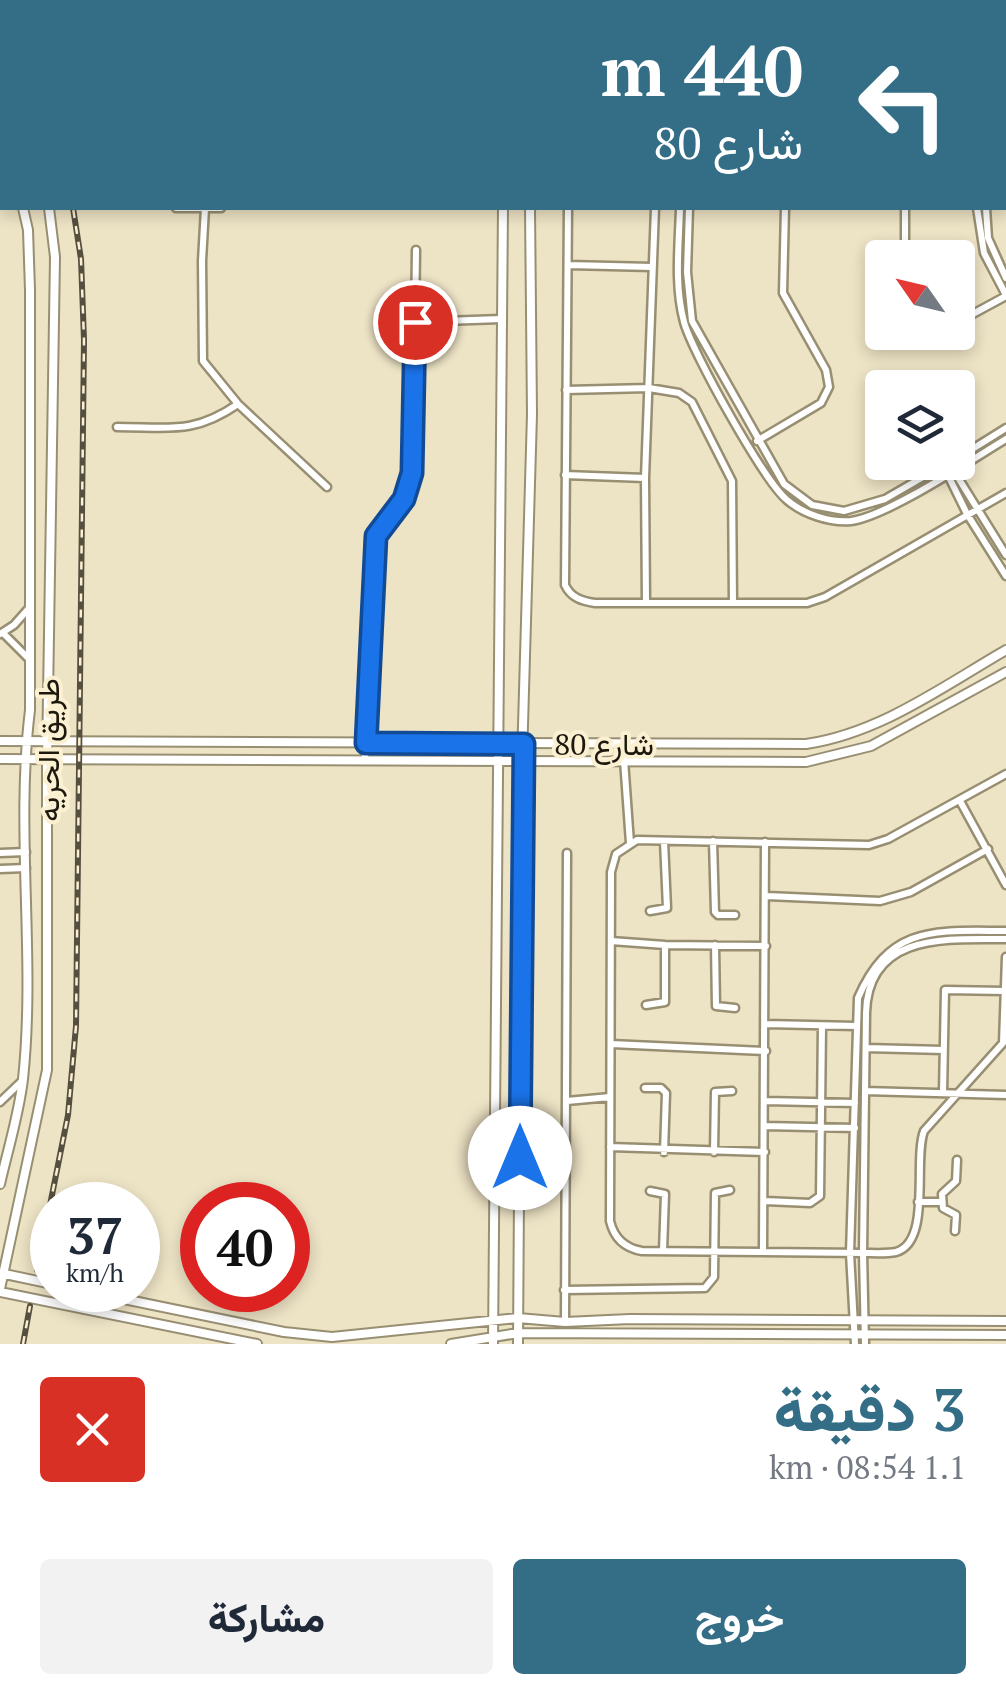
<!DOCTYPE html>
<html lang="ar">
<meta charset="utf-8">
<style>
:root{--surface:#fff;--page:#f2f2f3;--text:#1f2937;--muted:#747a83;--accent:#336d86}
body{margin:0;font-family:"PT Serif",Vazirmatn,serif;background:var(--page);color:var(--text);direction:rtl;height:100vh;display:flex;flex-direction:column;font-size:38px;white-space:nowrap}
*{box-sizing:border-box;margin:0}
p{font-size:32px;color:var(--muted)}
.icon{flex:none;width:55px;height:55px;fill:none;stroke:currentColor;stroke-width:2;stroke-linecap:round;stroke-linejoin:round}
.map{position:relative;height:1344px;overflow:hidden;direction:ltr}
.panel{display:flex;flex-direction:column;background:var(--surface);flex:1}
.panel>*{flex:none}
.hud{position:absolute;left:0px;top:0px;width:1008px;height:210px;box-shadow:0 5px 15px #0003;direction:rtl;background:#336d86;color:#fff;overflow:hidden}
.needle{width:65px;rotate:304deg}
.fabs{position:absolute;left:865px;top:240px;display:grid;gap:20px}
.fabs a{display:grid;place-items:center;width:110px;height:110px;border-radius:10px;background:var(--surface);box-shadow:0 5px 15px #0003;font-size:50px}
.speed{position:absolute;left:30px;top:1182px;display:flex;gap:20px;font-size:50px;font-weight:700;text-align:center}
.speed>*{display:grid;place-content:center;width:130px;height:130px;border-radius:50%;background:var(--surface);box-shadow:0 5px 15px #0003;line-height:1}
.speed small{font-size:25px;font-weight:400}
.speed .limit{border:15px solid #d22;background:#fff;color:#111}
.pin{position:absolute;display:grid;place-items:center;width:85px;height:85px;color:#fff;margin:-42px;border:5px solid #fff;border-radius:50%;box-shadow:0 2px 10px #0007}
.me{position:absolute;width:110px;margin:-55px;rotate:0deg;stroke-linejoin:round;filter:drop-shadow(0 0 8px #0008)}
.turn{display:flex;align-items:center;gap:35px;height:210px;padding:0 40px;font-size:45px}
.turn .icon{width:130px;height:130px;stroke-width:2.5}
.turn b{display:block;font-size:70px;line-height:85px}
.round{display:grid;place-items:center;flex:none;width:105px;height:105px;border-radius:10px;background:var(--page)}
.headline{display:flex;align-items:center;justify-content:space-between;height:170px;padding:0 40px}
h1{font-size:60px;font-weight:800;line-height:75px;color:var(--accent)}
.cta{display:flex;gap:20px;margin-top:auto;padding:20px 40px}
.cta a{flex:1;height:115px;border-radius:10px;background:var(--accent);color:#fff;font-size:40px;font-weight:800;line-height:115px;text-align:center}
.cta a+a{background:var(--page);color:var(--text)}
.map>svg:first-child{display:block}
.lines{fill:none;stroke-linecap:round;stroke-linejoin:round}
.minor-casing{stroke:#988f73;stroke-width:11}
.tertiary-casing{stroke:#988f73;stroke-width:12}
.minor{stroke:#fff;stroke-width:6}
.tertiary{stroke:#fff;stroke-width:8}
.rail-casing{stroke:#554f3f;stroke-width:6}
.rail{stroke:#fbf0d2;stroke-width:2.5;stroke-dasharray:8;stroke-linecap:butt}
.route-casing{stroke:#114b97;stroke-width:25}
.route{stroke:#1a73e8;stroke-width:18}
.labels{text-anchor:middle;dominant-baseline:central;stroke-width:8;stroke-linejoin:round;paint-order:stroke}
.street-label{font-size:30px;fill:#1c180d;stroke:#fbf0d2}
</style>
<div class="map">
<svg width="1006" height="1344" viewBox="0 0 1006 1344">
<rect width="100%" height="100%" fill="#ede3c5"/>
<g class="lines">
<g class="minor-casing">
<path id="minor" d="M139,0L140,2
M683,2V0
M692,2V0
M906,2V0
M979,2V0
M987,2V0
M1005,100H1006
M176,208H221
M205,208L202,261L203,361L238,404L327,487
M568,208L565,585C571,598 582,601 595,603H807L825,597L1006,493
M680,208C679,245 674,285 684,322C692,352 764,481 787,500C803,514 830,523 851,521C888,516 971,460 1006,439
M689,208L687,272L692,321L784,484L812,505L844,511L885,499L949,462
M977,208L984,253L1006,295
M986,208L988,238L1006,278
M905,258V208
M568,265L652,267
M415,322L501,319
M958,322L1006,296
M566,390L649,388L679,393L692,402L732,481L733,603
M117,427C169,427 193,435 238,404
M757,441L821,403L829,387L826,370L783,293L785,208
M958,458L1006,428
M949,463L1006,555
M943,465L967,514L1006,576
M565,475L645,478
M646,602L645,478L655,208
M0,634L14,625L30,607
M4,634L29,659
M365,760L376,536L404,499L413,473L416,250
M624,760L630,843
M1006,774L888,839L869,845L637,840L616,854L611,872L610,1221C614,1238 624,1248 642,1251L863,1253C873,1253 886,1254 896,1252C932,1242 913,1160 924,1131L1003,1043L1006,957
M960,801L1006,885
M713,841L715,912L718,915H735
M0,853L26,852
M0,869L26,868
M767,896L880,901L911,892L988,849
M650,911L667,908L664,841
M611,941L665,945L766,946
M715,945L716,1006L735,1008
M646,1005L665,1002V945
M766,1024L856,1026
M611,1044L766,1051
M866,1048L943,1050
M645,1088H661L666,1093L664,1152
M865,1091L1006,1095
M943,1093L945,990L1005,991
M567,1101L610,1097
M766,1101L855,1103
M0,1102L22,1081
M765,1126L855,1128
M610,1147L765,1152
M714,1152L715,1092L732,1091
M650,1191L665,1194L663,1251
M765,1201L810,1203L820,1196L822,1026
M918,1202H942
M955,1231L956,1215L943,1208L942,1194L956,1181L957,1160
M763,1250L765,842
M564,1290L705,1288L714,1277L715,1193L730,1190
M565,1322L567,853
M855,1344L850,1253L858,998C890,924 936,931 1006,931
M865,1344L863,1253L866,1013C868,932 948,939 1006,939"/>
</g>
<g class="tertiary-casing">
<path id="tertiary" d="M507,0V2
M50,2L57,0
M531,2V0
M0,3L8,0
M0,20L2,19
M0,53L2,61
M0,136L2,144
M0,741L806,744C880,733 942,687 1006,650
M0,759L806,762L871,746L1006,672
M0,1184C8,1149 19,1114 23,1079C36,956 15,832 30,710V290L28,230L23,208
M0,1273L52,1284
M0,1289L47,1070V760L55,257L49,208
M80,1290L284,1332L332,1337L518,1318L565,1322L630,1319L1006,1321
M0,1292L257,1344
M451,1344L518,1333L1006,1335
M493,1344L503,208
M518,1344L522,760L532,414L530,208"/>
</g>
<use href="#minor" class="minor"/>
<use href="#tertiary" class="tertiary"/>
<g class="rail-casing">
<path id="rail" d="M14,0L15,2
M37,1270L68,1115L76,1026L84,340L81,259L73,208
M23,1344L30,1306"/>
</g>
<use href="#rail" class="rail"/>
</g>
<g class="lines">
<g class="route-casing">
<path id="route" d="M415,322L412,473L404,499L376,536L366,743L524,744L520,1158"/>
</g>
<use href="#route" class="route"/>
</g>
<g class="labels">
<g class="street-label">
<text x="604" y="744">شارع 80</text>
<text transform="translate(48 750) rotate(-90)">طريق الحريه</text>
</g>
</g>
</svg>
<div class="fabs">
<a><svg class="needle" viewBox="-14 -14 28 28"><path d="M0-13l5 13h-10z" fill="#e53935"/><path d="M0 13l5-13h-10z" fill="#747a83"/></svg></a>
<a><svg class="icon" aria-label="layers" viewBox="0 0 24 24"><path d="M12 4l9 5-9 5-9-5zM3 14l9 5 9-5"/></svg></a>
</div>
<div class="speed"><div>37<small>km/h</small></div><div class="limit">40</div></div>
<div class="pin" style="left:415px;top:322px;background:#d93025"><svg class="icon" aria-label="arrive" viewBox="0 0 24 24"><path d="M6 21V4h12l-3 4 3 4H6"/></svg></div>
<svg class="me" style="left:520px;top:1158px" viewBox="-20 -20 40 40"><circle r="19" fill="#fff"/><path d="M0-13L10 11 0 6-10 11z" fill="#1a73e8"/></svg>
<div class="hud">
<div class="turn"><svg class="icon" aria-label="left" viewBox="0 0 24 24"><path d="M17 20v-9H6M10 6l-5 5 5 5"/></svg><div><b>440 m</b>شارع 80</div></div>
</div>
</div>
<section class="panel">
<div class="headline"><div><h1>3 دقيقة</h1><p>1.1 km · 08:54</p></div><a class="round" style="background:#d93025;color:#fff"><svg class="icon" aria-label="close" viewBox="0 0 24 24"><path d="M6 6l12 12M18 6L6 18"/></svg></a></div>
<div class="cta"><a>خروج</a><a>مشاركة</a></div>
</section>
